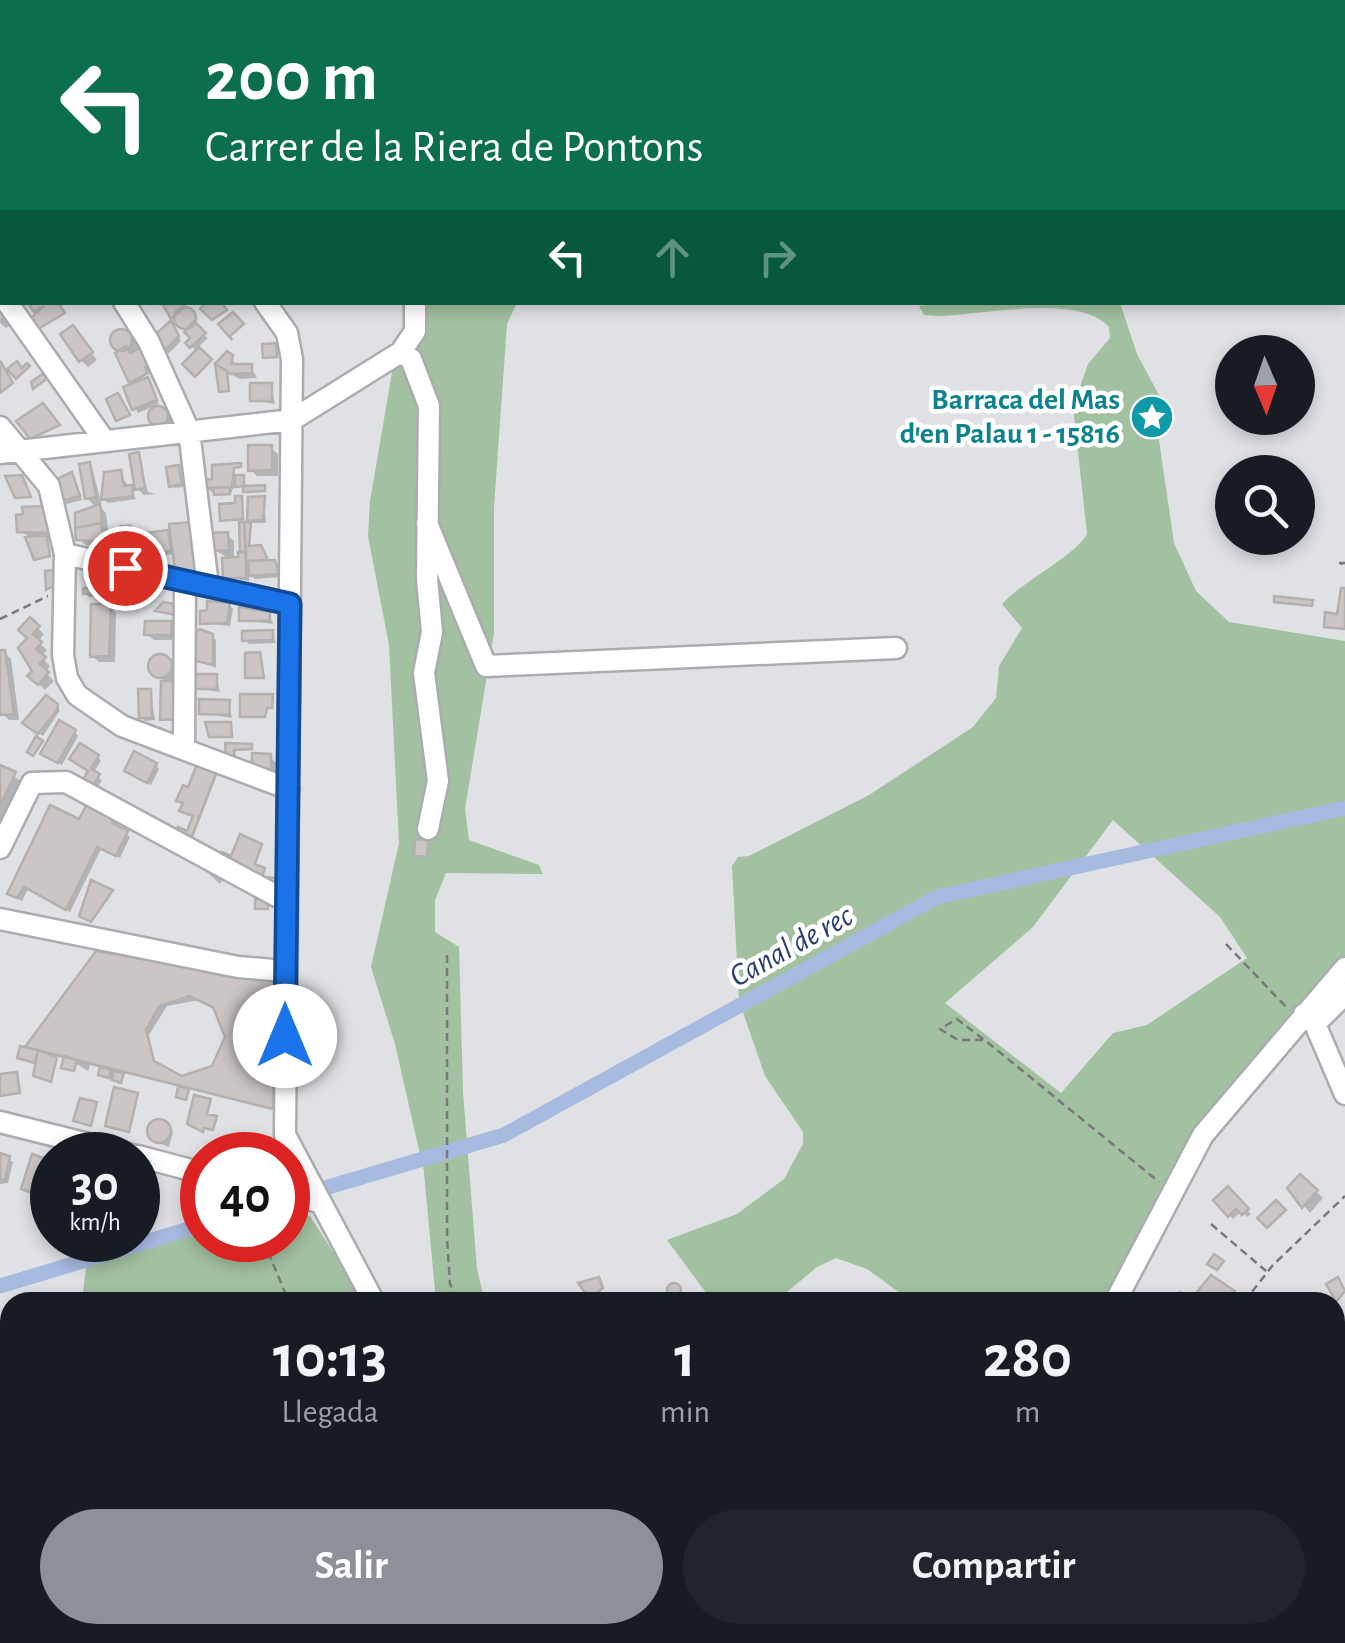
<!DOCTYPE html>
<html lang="es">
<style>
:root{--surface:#171b24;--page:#20242c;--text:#f1f3f6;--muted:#9ea1a6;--accent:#8c9099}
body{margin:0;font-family:"Alegreya Sans",sans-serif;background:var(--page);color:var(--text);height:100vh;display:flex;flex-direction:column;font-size:38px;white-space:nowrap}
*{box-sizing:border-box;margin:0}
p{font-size:32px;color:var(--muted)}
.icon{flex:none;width:55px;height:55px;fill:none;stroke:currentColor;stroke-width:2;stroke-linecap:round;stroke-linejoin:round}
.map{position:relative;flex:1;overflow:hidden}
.drawer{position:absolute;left:0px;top:1292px;width:1345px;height:352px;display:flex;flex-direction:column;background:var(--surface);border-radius:30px 30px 0 0;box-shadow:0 5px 15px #0003}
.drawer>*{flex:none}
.banner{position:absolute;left:0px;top:0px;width:1345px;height:305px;box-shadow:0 5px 15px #0003;background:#0b6e4f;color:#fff;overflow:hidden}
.needle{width:65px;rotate:178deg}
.tools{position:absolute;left:1215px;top:335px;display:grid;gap:20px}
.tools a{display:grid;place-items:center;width:100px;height:100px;border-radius:50%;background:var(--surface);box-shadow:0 5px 15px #0003;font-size:50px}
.speed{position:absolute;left:30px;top:1132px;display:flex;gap:20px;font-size:50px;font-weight:700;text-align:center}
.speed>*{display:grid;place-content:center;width:130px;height:130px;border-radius:50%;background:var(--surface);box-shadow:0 5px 15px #0003;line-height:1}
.speed small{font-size:25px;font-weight:400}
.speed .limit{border:15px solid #d22;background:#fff;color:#111}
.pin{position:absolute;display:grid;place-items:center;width:85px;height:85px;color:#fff;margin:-42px;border:5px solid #fff;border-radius:50%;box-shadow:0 2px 10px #0007}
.me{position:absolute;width:110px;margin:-55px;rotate:0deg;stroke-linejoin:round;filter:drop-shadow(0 0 8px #0008)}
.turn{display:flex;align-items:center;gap:35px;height:210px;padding:0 40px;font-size:45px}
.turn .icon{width:130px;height:130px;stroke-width:2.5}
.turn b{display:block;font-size:70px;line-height:85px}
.lanes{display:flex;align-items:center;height:95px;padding:0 40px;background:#0003;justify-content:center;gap:50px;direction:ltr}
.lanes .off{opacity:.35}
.eta{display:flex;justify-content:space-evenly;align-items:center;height:170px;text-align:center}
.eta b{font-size:60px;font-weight:700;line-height:70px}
.action{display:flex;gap:20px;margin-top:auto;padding:20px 40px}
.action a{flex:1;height:115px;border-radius:60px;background:var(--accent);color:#fff;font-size:40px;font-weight:700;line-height:115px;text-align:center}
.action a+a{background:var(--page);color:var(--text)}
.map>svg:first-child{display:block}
.green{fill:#a2c1a1;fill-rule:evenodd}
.shadow{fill:#0003;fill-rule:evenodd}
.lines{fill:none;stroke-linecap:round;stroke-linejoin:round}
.stream{stroke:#a7bae0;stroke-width:4}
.canal{stroke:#a7bae0;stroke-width:15}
.building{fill:#cbc6c5;stroke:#b4b0ae;stroke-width:2.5;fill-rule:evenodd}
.minor-casing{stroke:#abacb0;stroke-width:25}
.path{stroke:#79797c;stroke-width:2.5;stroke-dasharray:8 5;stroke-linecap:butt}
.minor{stroke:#fff;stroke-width:20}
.route-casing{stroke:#114b97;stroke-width:25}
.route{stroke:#1a73e8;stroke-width:18}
.labels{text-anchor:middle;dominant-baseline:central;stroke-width:9;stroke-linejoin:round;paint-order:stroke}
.culture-label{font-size:30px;font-weight:bold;fill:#0d838f;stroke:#fff;text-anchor:end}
.water-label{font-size:32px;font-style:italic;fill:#2a3f70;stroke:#fff}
</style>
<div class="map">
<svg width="1345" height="1643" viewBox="0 0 1345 1643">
<rect width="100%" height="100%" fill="#e0e1e5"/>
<path class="green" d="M955,302L1120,303L1137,354L1160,397L1159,440L1174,543L1196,591L1229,622L1345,641V987L1171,1192L1123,1302L911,1301L867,1269L836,1258L817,1267L775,1302H713L667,1240L737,1214L784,1179L803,1144V1132L765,1076L739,1001L732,866L738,857L749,856L869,795L973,727L996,698L999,666L1022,628L1002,604C1024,580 1074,557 1087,534L1073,406L1088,364L1110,338L1109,327C1079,293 981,315 938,316L924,315L919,306ZM1113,820L1220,917L1247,958L1147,1025L1113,1033L1061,1093L945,1003L1033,927Z
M411,303H517L507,324L494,507V633L465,809L469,840L539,865L543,874L446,873L435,900V932L459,947L463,1092L477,1269L483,1294L436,1302L424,1172L395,1044L371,967L399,843L389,645L368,536L370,501L397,343L408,324Z
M288,1209L310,1216L365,1302H82L87,1259L202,1220V1240H288Z
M10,1351V1425L0,1418V1356Z
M7,1459L10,1635H236L269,1643H0V1468Z
M340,1635H447L438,1643Z
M826,1635H1080L1077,1643H825Z"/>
<path class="shadow" d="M2,80V104L0,107V81Z
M2,196V228L0,230V198Z
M164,302H180L198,319L193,324L208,338L197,348L211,362L198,376L185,364L197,352L189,343L194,338Z
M1,309L12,324L6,328L0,323Z
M174,327L181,341L168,354L158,335Z
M126,330L142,351L148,367L144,377L159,404L138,413L126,389L135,385L110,340Z
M79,335L97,360L88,367L81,360Z
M227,354L238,367H251L257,378L240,379L227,372L229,391L222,392L217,363Z
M271,386L275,404L252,400Z
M164,409L170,415L174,428L158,430L151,423L148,415Z
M271,448L278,454V476H257L250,469Z
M138,455L148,492L156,494L144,495L137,488Z
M86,465L93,471L101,503L97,504L106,513L110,547L86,545L79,539L97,508L87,498Z
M232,466L236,478L244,479L245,487L236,483L230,495H217L205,487Z
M178,468L184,487L175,488L171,484Z
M120,473L136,499L108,503L104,499Z
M72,475L82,500L67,504L64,500Z
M264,499L266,523H253L249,520Z
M25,509L53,536H46L50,557L38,560L27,535L20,531Z
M251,524L249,548L262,549L268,564L281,569V577L255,579L249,573V581L226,577L225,556L215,550L227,535L234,541V557L246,554L241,525Z
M167,532L175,554L156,556L152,552Z
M110,575L115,596L89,597L86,593Z
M229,605L233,609L230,626L203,623Z
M110,606L116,613L115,662H99L92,656Z
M269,615L273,624L242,620Z
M30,621L44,634L38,642L47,650L41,657L50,666L45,672L54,681L45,690L31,676L35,671Z
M171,623L177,630V640H154L147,634Z
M207,631L216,640V668L194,659V634Z
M272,633L276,643L249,644L245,640Z
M4,652L11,659L19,720H9L3,714L0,653Z
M151,659H171L178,666V680H169L177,688L176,722L162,719L164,680L151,674Z
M216,677L220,692L194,688Z
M150,691L155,720L145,721L141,717Z
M46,698L60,710L43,736L29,726Z
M229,702L232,718L201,713Z
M75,732L78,736L62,765L47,757Z
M98,757L101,761L93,773L102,780L97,789L89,784L91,772L76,763Z
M270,757L276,763L275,777L261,771Z
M156,765L159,769L151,785L127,771Z
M0,767L24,783L0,832Z
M216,773L217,775L192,840L188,835L195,816L184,806L189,790Z
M90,803L119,819L115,827L130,837L120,858L101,849L70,912L28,889L22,901L14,897L10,893L80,823Z
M209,868L223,879L220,884L207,872Z
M93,883L112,894L92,921L83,917Z
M97,954L273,984L277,988L276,1111L189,1089L187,1099L179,1098L181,1087L124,1073L122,1082L116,1081L102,1076V1068L90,1065L88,1071L77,1064L75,1071L65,1069L66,1059L51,1055L56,1060L52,1082L37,1076L38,1063L21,1058L35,1053ZM200,1000L222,1016L226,1048L204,1074L170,1076L154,1062L149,1035L167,1006Z
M154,1121L173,1132L169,1147L149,1139Z
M0,1156L13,1162L8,1183L0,1184Z
M51,1163L52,1191L50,1202L24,1188Z
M1300,1177L1323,1198L1310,1213L1290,1188Z
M1228,1189L1251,1214L1247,1217L1242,1211L1233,1219L1216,1200Z
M1211,1278L1237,1297L1233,1302H1213L1200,1292Z
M678,1285L683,1293L674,1298L668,1291Z"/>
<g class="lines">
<path class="stream" d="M1091,0L1092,2"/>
<path class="canal" d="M308,1193L504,1135L937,897L1345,808
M0,1286L202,1225"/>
</g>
<path class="building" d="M58,302L65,313L38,329L32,317L44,306L34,312L27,302Z
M161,302H181L185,307L171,319Z
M206,302H221L227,310L212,320L200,309Z
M174 318a11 11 0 1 1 22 0a11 11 0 1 1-22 0Z
M233,312L244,324L230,336L232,340L218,324Z
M171,320L179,336L163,352L155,335Z
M194,321L206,333L190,348L185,343L190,338L184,332Z
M73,325L93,352L79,362L60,334Z
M110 340a11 11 0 1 1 22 0a11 11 0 1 1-22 0Z
M276,343L277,357L263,358L262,344Z
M126,346L130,353L140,348L149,365L145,367L148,373L129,383L115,353Z
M199,347L212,359L195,377L182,364Z
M227,351L233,355L231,364H252V373L231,374L215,364Z
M17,361L22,368L27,363L30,366L16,379L7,369Z
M1,362L13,383L0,393V363Z
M215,364L227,371L229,391L219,392Z
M48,370L52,375L33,389L31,382Z
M148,377L157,400L132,410L123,387Z
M250,383H272V401H250Z
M118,393L130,415L116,421L106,399Z
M43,403L60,425L30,439L16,421Z
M148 416a10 10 0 1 1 20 0a10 10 0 1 1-20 0Z
M248,445H272V470L248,471Z
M139,452L145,488L135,490L129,454Z
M90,462L96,497L85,499L79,464Z
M241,463V467L234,468L232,487L202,488L201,480L212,479V465Z
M179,465L182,484L169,487L166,467Z
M121,470L124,486L132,485L133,496L101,500L104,472Z
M72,472L80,496L61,501L55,480Z
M22,475L31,497L15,498L5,476Z
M235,475H244V486L235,487Z
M265,485V491L243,492V486Z
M230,487V494L214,495L213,488Z
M235,496H242L243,519L220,521L219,504L235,503Z
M265,496L263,520L247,521L248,497Z
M100,504L102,523L75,528V513Z
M45,506L50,533L17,532L16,515L23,514L22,507Z
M194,522L198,575L175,570L169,524Z
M239,522H244L246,552H240Z
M244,522H251L249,546L261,545L268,560L246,561Z
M101,523L104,541L76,540L75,528Z
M121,526H131L134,551L122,552Z
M168,530L171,551L150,553L147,533Z
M228,532L229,550L212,551L211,533Z
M51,535L47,537L50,556L34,560L25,537Z
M238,552H246V578H223L222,558L238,557Z
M275,560L279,574L249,576L248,561Z
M55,570V585L46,590L45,571Z
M111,572L112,593L83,594V588H89V573Z
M1341,588H1345V629L1324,627L1325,612L1337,614Z
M1274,596L1313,600L1312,606L1274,602Z
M207,601L230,603L227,623L200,624V611L207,610Z
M163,602L175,604L176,615L155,611Z
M91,604H111L109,656L90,657Z
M239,607L270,612V621H239Z
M30,617L40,626L33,634L42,642L36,649L46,657L40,664L49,672L38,685L27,676L32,671L18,648L27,638L18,630Z
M145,621H172L171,635H144Z
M200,629L213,634V665L192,660V632Z
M273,630V640L242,641V631Z
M0,650H5L14,714L0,715Z
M260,652L264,678H245V653Z
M148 666a12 12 0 1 1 24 0a12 12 0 1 1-24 0Z
M191,674H217V689H191Z
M161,681H174L173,719L160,720Z
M138,689H151L152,718H139Z
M240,694H273L272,708H267L265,717H240Z
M46,695L58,704L57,710L38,734L22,723Z
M199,699L230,700L229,715L199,714Z
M59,720L76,730L58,763L40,754Z
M205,722H231L232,737H209Z
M36,736L43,741L33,756L27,752Z
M80,743L99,755L91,769L100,774L92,787L82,781L88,771L69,759Z
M225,743L252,744V749L234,750L235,761L226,757Z
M134,751L157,763L147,783L124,771Z
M252,753L271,754V772L252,765Z
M197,764L217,771L190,841L175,833L178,827L187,831L193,816L179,811L183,803L176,801L183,785L188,787Z
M0,765L16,772L0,806Z
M89,800L116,813L112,823L128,831L116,856L97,847L66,910L24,887L17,898L7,894L50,805L79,819Z
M240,834L262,844L255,864L265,868L262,877L275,878V889L219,856L222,852L231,856Z
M415,839L428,840L427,857L414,856Z
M91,880L113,890L91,922L79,916Z
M255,899H268V909H255Z
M96,951L274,981L273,1109L25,1047ZM189,996L213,1007L225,1037L212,1066L182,1076L154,1061L146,1030L159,1006Z
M20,1046L38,1050L35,1063L17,1058Z
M38,1050L57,1057L51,1082L33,1076Z
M64,1056L77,1060L74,1071L61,1068Z
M100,1067L111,1070L109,1078L98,1075Z
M114,1071L124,1073L121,1083L112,1080Z
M17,1072L20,1093L0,1096V1074Z
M178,1086L189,1089L186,1100L176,1097Z
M114,1087L138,1093L129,1132L105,1126Z
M194,1095L211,1099L207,1114L217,1116L213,1130L204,1128L203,1132L187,1124Z
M80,1098L97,1102L91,1126L73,1121Z
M147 1131a12 12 0 1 1 24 0a12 12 0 1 1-24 0Z
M0,1153L10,1156L5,1180L0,1179Z
M32,1154L52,1161L44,1197L21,1189Z
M1300,1174L1318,1190L1302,1208L1287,1188Z
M1228,1186L1249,1209L1242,1215L1236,1209L1228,1217L1213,1200Z
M1276,1200L1286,1210L1267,1228L1257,1218Z
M1214,1254L1224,1261L1217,1270L1207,1264Z
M1211,1275L1235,1291L1226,1302H1211L1197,1292Z
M599,1277L603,1288L589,1298L578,1283Z
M1338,1277L1345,1291L1336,1302L1326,1284Z
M667 1290a7 7 0 1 1 14 0a7 7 0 1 1-14 0Z
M1180,1292L1194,1302H1173Z
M541,1294L544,1298L536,1302L525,1298Z
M1339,1469L1345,1477V1499L1338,1505L1335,1472Z"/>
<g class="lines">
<g class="minor-casing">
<path id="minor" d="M0,29L2,31
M0,120L2,118
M0,138L2,141
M0,270L2,268
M7,302L104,440
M124,302L149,342L189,431L208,586
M265,302L287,333L292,359L285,1135L374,1302
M401,352L411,359L429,406L427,579L432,632L424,673L438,781L428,829
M0,427L49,486L65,554L63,655L67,678L77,695L122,726L289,789
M0,453L292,420L401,352L415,331V302
M427,523L486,666L896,648
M65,554L290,604
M184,747L185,581
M0,848L32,783L66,782L286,901
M0,919L238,967L285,971
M1304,1014L1315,1024L1345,1094
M1315,1024L1345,994
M0,1122L132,1155
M138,1156L202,1173
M288,1194L319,1202
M1115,1302L1203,1135L1345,968
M1335,1410L1345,1398
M0,1427L10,1433
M0,1513L10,1500
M0,1587L10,1579
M1335,1624L1345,1612
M295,1635L341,1643
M456,1635V1643
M561,1635L574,1643
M4,1643L13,1635
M54,1643L66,1635
M142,1643L158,1635
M488,1643L495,1635
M1062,1643L1068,1635
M1145,1643L1153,1635
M1318,1643L1326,1635"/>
</g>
<path class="path" d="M654,2L658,0
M1345,563H1340L1345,565
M0,619L48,596
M1226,944L1288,1009
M447,955V1237L450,1284L459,1302
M983,1040H958L940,1029L957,1019L992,1046L1159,1182
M1211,1224L1266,1271
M263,1240L289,1302
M672,1302L683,1296
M1244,1302L1273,1265L1345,1196
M229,1635L247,1643"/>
<use href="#minor" class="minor"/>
</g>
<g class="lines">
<g class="route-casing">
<path id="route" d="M125,568L290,604L285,1036"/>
</g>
<use href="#route" class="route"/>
</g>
<defs>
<g id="sight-disc" transform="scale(2.25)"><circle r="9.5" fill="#0f9aa8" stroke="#fff"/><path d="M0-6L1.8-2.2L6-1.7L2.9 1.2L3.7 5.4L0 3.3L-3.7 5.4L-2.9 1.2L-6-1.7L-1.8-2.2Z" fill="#fff"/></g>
</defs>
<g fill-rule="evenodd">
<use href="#sight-disc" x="1152" y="417"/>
</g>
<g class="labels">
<g class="culture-label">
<text x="1120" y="400">Barraca del Mas<tspan x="1120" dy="34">d'en Palau 1 - 15816</tspan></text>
</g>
<g class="water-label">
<text transform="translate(791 946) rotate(-29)">Canal de rec</text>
</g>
</g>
</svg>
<div class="tools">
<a><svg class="needle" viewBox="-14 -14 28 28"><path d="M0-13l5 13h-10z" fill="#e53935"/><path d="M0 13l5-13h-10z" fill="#9ea1a6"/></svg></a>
<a><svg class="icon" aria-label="search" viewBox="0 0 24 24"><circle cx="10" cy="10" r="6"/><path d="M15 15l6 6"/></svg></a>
</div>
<div class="speed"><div>30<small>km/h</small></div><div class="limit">40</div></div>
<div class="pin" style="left:125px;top:568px;background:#d93025"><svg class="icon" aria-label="arrive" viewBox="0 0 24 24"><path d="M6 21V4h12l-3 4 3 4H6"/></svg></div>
<svg class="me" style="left:285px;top:1036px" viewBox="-20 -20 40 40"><circle r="19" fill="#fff"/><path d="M0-13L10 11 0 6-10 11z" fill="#1a73e8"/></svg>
<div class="banner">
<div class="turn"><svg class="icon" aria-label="left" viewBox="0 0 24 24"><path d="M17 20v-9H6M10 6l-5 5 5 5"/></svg><div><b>200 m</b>Carrer de la Riera de Pontons</div></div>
<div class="lanes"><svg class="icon" aria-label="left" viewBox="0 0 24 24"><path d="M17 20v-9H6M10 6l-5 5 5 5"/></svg><svg class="icon off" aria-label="ahead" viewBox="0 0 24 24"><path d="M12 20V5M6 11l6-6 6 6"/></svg><svg class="icon off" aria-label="right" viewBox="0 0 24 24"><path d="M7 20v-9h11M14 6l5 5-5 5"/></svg></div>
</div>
<section class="drawer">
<div class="eta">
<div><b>10:13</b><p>Llegada</p></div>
<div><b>1</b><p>min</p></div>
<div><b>280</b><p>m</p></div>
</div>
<div class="action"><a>Salir</a><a>Compartir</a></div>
</section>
</div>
